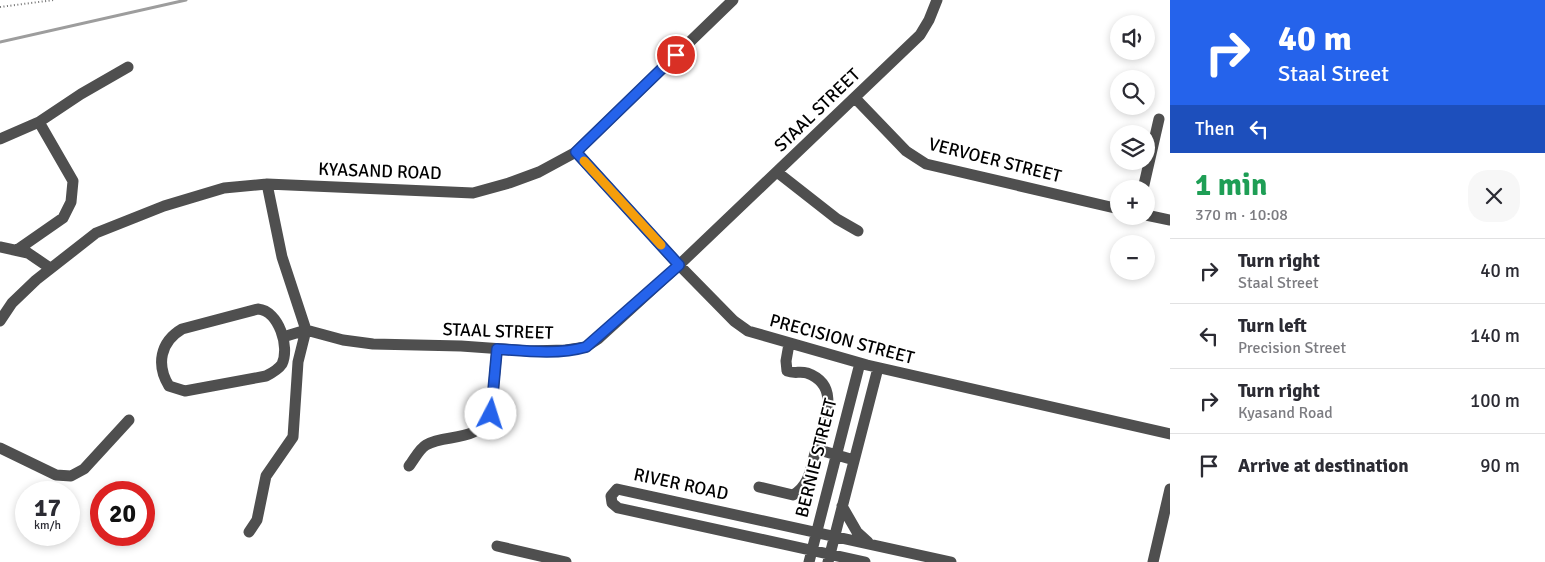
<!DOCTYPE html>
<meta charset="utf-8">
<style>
:root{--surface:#fff;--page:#f7f7f7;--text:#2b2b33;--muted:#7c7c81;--line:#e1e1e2}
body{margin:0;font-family:Signika,sans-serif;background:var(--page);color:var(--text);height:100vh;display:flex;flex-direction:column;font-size:19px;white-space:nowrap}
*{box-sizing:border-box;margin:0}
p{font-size:16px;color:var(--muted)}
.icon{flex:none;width:28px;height:28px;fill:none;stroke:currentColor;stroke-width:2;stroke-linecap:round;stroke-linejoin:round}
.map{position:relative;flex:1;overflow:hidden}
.sheet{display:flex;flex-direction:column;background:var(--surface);width:375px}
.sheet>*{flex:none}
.banner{background:#2563eb;color:#fff;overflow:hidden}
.buttons{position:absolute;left:1110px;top:15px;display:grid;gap:10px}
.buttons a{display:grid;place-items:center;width:45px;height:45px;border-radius:50%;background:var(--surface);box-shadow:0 2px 8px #0003;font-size:25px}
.speed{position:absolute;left:15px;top:481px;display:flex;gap:10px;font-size:25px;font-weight:700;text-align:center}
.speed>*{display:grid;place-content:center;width:65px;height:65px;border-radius:50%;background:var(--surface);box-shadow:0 2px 8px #0003;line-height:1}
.speed small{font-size:12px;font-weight:400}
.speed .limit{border:8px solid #d22;background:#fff;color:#111}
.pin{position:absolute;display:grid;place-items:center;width:42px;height:42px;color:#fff;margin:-21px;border:2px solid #fff;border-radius:50%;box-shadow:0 1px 5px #0007}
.me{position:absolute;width:55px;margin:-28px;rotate:5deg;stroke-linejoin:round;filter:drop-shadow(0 0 4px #0008)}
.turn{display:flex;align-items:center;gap:18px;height:105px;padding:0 25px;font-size:22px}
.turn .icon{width:65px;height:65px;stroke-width:2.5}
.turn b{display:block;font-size:35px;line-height:42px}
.then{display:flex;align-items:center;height:48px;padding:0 25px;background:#0003;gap:10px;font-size:19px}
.round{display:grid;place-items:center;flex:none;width:52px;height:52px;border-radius:20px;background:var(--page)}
.overview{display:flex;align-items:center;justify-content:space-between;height:85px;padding:0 25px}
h1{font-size:30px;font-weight:700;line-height:38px;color:#1e9e55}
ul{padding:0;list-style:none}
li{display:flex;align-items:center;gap:15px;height:65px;padding:0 25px;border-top:1px solid var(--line)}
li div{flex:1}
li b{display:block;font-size:19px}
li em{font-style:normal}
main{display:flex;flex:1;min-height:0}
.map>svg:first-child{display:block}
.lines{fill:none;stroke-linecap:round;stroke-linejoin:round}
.stream{stroke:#9d9d9d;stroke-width:3}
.path{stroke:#717171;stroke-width:2;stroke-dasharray:1 2.5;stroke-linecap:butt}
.minor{stroke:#4f4f4f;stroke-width:11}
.route-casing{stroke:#184099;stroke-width:12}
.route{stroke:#2563eb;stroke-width:9}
.slow{stroke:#f59e0b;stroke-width:9}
.labels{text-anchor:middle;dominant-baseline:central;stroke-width:4;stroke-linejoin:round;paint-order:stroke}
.street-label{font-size:18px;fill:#000;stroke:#fff}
</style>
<main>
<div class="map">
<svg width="1170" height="562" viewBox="0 0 1170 562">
<rect width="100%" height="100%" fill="#fff"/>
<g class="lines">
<path class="stream" d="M0,42L186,0"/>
<path class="path" d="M0,7L54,0"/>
<path class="minor" d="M855,98L906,151L926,164L1119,209
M0,139L39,122L81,94L128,67
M576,152L679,265L734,321L748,331L867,365L1170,434
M777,172L837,219L858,231
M267,184L282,257L306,330L343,340L373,344L461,346L529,351L566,350L586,347L598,339L679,265L920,35L929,20L937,0
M1143,189L1159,119
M1146,215L1170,220
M0,247L28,253L50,268
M17,250L63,218L71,202L73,181L39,122
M258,309C279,311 290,347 282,364C278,370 272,373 266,376L185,391L169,386C156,365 160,342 182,329Z
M0,321L12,303L36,280L96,233L164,206L224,188L267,184L473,193L509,183L539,172L576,152L733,0
M283,337L306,330
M789,344L786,361L787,371C794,374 800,371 807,373C843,386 823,422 816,449
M0,448L56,475L71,476L84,469L129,420
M409,466C414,460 419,449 426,445C447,433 476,444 491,414L497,349
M759,487L793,495C810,485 811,467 816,449L854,460
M842,506L857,532L868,542
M249,532L257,520L266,476L293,437L298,362L306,330
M497,546L566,562
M809,562L860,363
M828,562L878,368
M865,562L618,508L612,503L611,496L617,489L951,562
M1153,562L1170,489"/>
</g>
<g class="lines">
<g class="route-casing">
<path id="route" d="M491,414L497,349C525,351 558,355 586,347L679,265L576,152L676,55"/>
</g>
<use href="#route" class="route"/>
<path class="slow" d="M584,161L661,245"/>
</g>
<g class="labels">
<g class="street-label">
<text transform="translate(817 110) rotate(-44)">STAAL STREET</text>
<text transform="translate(995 160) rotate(14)">VERVOER STREET</text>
<text transform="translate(380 171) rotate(2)">KYASAND ROAD</text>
<text transform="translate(498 331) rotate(2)">STAAL STREET</text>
<text transform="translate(842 339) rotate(15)">PRECISION STREET</text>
<text transform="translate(816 458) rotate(-76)">BERNIE STREET</text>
<text transform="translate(681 484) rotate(12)">RIVER ROAD</text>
</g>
</g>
</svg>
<div class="buttons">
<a><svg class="icon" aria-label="sound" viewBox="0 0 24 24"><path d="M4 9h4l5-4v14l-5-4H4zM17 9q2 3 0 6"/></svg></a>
<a><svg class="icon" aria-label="search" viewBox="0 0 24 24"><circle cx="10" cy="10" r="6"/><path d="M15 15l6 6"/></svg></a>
<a><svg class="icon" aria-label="layers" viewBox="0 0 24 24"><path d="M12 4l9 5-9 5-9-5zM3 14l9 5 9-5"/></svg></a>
<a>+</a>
<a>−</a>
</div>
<div class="speed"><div>17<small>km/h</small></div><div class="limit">20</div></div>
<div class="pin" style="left:676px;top:55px;background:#d93025"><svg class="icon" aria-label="arrive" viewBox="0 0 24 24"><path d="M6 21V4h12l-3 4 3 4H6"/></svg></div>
<svg class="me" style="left:491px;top:414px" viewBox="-20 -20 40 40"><circle r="19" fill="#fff"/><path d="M0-13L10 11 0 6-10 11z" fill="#2563eb"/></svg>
</div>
<section class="sheet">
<div class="banner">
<div class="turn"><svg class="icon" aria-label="right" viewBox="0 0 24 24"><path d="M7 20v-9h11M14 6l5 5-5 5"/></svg><div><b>40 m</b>Staal Street</div></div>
<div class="then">Then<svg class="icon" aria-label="left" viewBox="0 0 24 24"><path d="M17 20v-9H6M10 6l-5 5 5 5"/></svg></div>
</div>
<div class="overview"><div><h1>1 min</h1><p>370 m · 10:08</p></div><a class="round"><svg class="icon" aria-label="close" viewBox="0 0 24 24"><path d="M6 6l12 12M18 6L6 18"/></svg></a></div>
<ul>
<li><svg class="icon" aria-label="right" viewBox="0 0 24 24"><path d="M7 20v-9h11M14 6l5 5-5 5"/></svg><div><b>Turn right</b><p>Staal Street</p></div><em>40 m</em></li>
<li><svg class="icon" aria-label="left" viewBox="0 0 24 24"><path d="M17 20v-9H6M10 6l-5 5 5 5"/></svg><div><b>Turn left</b><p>Precision Street</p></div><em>140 m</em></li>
<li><svg class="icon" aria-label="right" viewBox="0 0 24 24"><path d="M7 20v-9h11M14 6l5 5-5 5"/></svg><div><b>Turn right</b><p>Kyasand Road</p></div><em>100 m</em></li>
<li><svg class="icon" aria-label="arrive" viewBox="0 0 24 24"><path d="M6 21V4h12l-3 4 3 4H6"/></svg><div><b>Arrive at destination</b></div><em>90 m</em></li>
</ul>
</section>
</main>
